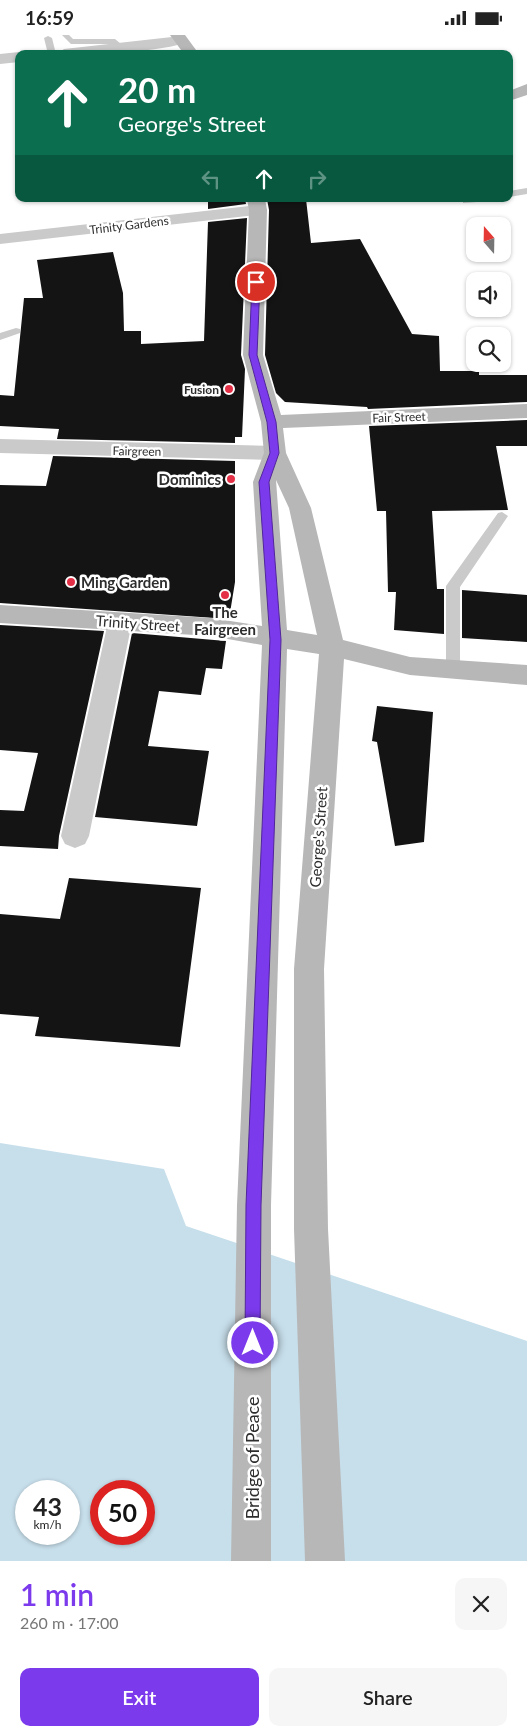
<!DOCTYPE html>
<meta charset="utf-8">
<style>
:root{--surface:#fff;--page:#f6f6f6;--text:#222;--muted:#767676;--accent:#7c3aed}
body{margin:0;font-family:Lato,sans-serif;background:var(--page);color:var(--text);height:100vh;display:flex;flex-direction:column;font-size:19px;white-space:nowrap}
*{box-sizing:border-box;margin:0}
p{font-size:16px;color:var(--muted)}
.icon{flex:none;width:28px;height:28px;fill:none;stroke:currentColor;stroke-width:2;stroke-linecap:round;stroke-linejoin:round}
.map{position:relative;height:1526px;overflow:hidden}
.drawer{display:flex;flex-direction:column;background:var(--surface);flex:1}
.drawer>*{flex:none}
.banner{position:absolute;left:15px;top:15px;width:498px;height:152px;border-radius:10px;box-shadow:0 1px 4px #0004;background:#0b6e4f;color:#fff;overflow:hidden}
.needle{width:32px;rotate:340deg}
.tools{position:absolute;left:466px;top:182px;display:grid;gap:10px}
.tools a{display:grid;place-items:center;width:45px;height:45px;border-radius:10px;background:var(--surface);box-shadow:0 1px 4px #0004;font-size:25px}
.speed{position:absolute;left:15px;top:1445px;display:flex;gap:10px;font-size:25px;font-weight:700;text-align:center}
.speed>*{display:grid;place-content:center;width:65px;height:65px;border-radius:50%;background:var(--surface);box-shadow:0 1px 4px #0004;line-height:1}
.speed small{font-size:12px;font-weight:400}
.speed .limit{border:8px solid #d22;background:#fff;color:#111}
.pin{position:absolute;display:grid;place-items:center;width:42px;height:42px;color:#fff;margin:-21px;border:2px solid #fff;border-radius:50%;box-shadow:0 1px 5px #0007}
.me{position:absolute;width:55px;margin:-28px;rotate:0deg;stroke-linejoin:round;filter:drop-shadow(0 0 4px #0008)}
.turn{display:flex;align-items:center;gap:18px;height:105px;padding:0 20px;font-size:22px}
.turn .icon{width:65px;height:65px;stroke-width:2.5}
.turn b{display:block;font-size:35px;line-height:42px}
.lanes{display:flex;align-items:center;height:48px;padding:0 20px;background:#0003;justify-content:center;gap:25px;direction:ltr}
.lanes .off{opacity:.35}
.round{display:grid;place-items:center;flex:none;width:52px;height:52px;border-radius:10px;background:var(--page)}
.overview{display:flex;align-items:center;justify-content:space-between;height:85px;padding:0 20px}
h1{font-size:30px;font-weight:600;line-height:38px;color:var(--accent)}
.primary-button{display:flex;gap:10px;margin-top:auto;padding:10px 20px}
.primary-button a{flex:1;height:58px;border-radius:10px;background:var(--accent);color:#fff;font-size:20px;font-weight:600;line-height:58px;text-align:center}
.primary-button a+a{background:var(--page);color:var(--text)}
.status{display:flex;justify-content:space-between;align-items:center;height:35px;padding:0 25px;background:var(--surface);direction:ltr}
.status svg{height:14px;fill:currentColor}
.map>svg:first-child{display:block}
.water{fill:#c7dfeb;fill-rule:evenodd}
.building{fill:#141414}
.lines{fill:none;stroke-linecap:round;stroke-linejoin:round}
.lane{fill:#cacaca;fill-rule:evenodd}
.street{fill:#cacaca;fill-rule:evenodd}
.secondary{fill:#b7b7b7;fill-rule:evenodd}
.route{fill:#7c3aed;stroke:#51269a}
.poi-dot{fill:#e43047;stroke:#fff;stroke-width:2}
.labels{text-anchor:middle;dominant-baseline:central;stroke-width:5;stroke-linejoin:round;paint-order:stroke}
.far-street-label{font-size:12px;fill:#2d2d2d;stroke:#fff}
.far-poi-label{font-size:12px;font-weight:bold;fill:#2d2d2d;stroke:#fff;text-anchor:end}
.poi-label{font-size:15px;font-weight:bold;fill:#2d2d2d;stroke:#fff;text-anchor:end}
.street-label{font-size:15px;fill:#2d2d2d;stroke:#fff}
.near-street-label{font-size:18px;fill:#2d2d2d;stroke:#fff}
</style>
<div class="status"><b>16:59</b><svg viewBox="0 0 49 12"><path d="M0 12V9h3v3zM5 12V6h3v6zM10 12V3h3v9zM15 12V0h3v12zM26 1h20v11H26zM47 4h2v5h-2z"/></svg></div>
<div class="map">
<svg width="527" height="1526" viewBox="0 0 527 1526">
<rect width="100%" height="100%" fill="#fff"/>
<path class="water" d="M0,1108L164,1134L186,1191L527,1306V1526H0ZM26,1456H69V1499H26ZM101,1456H144V1499H101Z"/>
<path class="building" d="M208,164H245L246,169L208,174Z
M267,164H306L311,208L360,204L412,299L439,301L440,336H479V340H527V367L368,374L367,372L285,367L276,358L265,320L269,175Z
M247,183L241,320L245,334L242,402H235V408L57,404L59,394L0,391V360L14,361L24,263H43L37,225L113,217L123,258L124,296H141V309L204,306L208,187Z
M527,385V411H496L508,475L432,476L437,554H444V599L394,595L396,557H388L386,476H377L369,391Z
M53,421L235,426V547L229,584L0,568V450L46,451Z
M462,555L527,560V607L462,603Z
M0,590L104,596L59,801L58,814L0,811V775L24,776L38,718L0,715Z
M132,598L226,606L222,634L206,633L201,660L159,656L148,711L209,716L197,791L95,782Z
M377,671L433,677L424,807L395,811L377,707L372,706Z
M69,843L201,853L180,1012L35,1001L39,982L0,979V879L60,884Z"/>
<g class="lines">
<path class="lane" d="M62,0H69L73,4H115L127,14L120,16L113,9H71Z
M48,1L52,3L56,19H48L44,3Z
M527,153V159L509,162V156Z
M463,164H482L477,167L463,168Z
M16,293L20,294V298L0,305V298Z
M502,477L508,481L460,552V634L453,639L448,638L446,634V551L498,478Z"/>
<path class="street" d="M181,1L188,5L186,8C144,19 100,19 57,19L64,14Z
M19,17L24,19H19V27L0,29V19Z
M258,170L264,171L267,175L264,179L0,209V199Z
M0,404L275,411L283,413L286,418L283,423L275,425L0,418Z
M120,578L129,581L132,587L89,801L85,809L75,813L65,809L61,801L108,587L111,581Z"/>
<path class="secondary" d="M170,0H185L199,19H184Z
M527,49V60L509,66V56Z
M247,164H265L267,175L263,320L281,380L527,369V383L283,393L286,418L311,473L343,605L410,622L527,630V650L410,640L344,624L324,934L328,1194L345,1526H305L294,1194V934L319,619L287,614L271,1170V1526H231L237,1170L262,610L211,601L0,588V570L211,583L262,591L253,447L264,418L261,387L243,320L249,175ZM276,445L289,473L317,600L287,595Z"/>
</g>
<path class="route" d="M256,245L260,247L257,320L276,387L279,418L269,447L281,605L261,1170L260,1308L258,1314L253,1316L247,1314L245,1308L246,1170L270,605L259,447L270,418L267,387L249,320L252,247Z"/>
<g class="poi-dot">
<circle cx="229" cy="354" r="5"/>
<circle cx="231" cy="444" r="5"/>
<circle cx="71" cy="547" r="5"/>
<circle cx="225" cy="560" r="5"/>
</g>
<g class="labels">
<g class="far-street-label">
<text transform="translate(129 190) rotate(-7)">Trinity Gardens</text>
<text transform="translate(399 382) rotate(-2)">Fair Street</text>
<text transform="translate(137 416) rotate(1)">Fairgreen</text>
</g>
<g class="far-poi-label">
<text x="219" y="354">Fusion</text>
</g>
<g class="poi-label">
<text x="221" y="444">Dominics</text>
<text x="81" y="547" text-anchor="start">Ming Garden</text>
<text x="225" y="577" text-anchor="middle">The<tspan x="225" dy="17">Fairgreen</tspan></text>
</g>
<g class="street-label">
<text transform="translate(138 588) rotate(4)">Trinity Street</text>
<text transform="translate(318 802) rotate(-86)">George's Street</text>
</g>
<g class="near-street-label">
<text transform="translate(252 1423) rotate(-90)">Bridge of Peace</text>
</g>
</g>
</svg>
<div class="tools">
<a><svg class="needle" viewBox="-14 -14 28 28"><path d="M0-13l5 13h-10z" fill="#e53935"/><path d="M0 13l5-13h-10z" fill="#767676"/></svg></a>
<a><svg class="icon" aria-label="sound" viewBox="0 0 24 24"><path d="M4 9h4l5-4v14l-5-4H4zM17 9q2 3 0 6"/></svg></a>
<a><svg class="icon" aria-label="search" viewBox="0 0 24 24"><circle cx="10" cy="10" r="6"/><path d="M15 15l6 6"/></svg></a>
</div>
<div class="speed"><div>43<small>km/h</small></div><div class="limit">50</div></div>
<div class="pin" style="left:256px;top:247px;background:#d93025"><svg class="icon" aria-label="arrive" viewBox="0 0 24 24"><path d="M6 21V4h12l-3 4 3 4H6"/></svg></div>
<svg class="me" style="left:253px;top:1308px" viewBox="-20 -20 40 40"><circle r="17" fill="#7c3aed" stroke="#fff" stroke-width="3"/><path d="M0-11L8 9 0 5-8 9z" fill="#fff"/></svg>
<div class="banner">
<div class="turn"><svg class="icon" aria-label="ahead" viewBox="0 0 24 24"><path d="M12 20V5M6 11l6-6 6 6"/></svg><div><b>20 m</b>George's Street</div></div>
<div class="lanes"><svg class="icon off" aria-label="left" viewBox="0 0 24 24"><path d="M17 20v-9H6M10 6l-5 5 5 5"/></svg><svg class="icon" aria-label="ahead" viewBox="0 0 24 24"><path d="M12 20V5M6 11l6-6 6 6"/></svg><svg class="icon off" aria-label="right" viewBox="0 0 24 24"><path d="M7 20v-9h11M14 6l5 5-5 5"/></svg></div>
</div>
</div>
<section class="drawer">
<div class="overview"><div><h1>1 min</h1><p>260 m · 17:00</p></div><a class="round"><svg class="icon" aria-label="close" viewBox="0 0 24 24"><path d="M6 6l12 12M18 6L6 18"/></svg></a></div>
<div class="primary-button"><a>Exit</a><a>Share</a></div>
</section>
